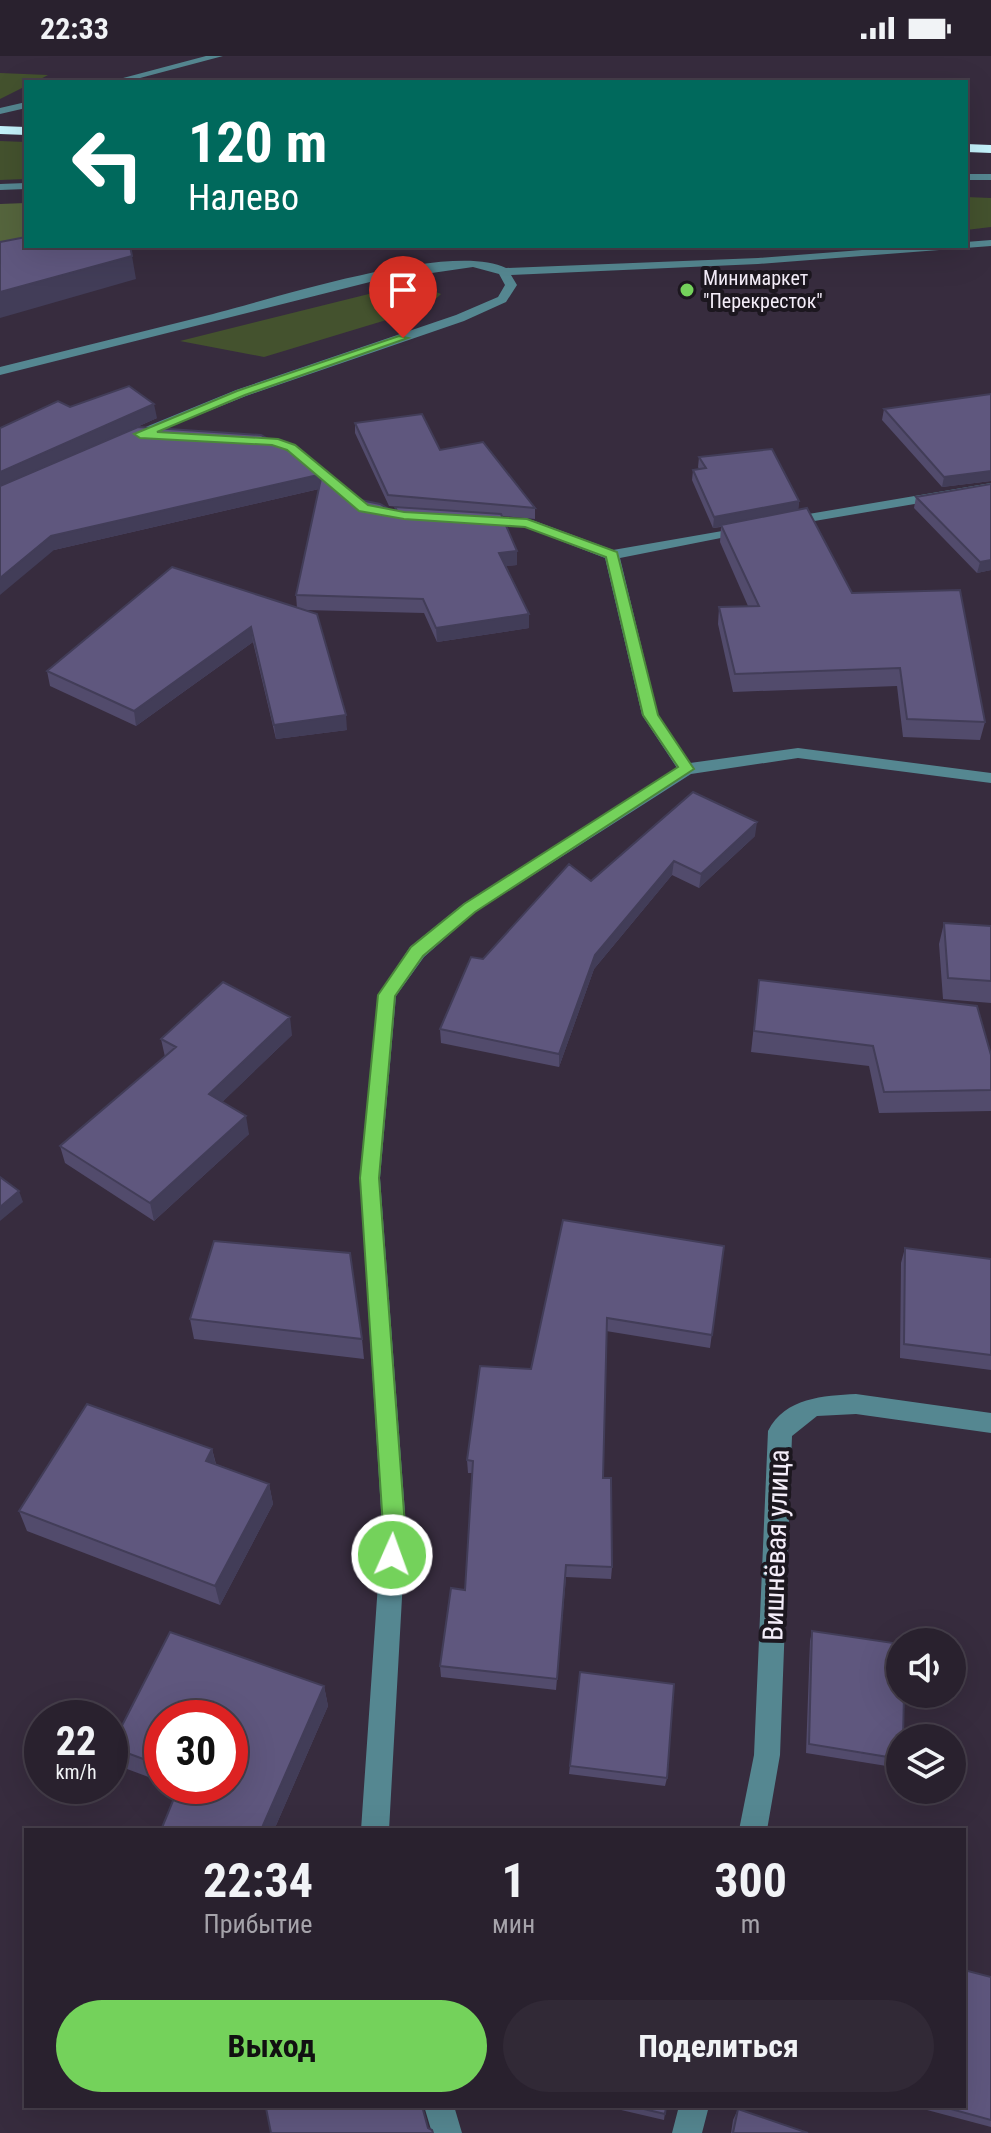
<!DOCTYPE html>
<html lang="ru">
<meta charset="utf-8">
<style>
:root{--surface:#29212e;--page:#312936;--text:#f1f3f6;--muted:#a5a3aa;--line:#453e4a;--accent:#74d25b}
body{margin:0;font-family:"Roboto Condensed",sans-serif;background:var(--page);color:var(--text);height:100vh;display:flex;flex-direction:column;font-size:30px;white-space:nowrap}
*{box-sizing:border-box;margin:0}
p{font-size:26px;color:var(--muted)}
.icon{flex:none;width:44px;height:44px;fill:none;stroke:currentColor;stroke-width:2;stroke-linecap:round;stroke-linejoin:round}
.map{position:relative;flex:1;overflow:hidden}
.drawer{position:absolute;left:24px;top:1772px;width:942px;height:280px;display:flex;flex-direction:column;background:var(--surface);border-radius:0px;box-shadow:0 8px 32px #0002,0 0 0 2px var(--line)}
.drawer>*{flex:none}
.guide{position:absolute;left:24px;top:24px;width:944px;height:168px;border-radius:0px;box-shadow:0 8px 32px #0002,0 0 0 2px var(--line);background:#00695c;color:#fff;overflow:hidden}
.tools{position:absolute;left:886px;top:1572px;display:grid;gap:16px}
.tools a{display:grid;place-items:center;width:80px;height:80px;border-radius:50%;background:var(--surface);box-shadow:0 8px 32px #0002,0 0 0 2px var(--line);font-size:40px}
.speed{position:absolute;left:24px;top:1644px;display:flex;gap:16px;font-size:40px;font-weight:700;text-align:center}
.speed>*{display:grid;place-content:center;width:104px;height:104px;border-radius:50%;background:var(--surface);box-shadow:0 8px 32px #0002,0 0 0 2px var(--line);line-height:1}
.speed small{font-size:20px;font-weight:400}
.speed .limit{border:12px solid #d22;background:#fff;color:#111}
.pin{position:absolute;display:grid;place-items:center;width:68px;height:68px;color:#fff;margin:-82px -34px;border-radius:50% 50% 50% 0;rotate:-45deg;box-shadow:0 0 8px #0007}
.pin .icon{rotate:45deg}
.me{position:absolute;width:88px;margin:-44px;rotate:2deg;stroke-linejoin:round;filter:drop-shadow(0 0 6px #0008)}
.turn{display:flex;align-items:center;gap:28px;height:168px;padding:0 32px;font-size:36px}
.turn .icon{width:104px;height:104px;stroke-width:2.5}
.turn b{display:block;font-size:56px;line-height:68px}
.eta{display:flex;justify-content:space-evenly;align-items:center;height:136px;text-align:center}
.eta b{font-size:48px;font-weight:700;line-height:56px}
.button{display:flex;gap:16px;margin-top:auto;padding:16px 32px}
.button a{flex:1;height:92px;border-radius:48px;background:var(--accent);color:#111;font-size:32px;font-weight:700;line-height:92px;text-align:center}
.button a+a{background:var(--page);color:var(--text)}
.status{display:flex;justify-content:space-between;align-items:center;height:56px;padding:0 40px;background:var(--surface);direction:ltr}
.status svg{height:22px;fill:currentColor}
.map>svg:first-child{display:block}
.green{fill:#44522e}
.forest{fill:#55653d}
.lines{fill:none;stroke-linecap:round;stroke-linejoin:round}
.minor{fill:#558791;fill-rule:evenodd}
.highway{fill:#c4f3fc;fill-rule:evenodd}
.wall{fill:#524b6c}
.shaded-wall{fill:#423d58}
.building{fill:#5f577e;stroke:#423d58;stroke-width:2}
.route{fill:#74d25b;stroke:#4b883b;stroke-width:2}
.poi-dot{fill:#74d25b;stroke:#1c171f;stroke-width:3}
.labels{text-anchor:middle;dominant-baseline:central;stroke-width:8;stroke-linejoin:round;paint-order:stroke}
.far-poi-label{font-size:20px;fill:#f4edf9;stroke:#1c171f;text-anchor:start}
.near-street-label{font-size:28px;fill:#f4edf9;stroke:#1c171f}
</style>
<div class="status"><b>22:33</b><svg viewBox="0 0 49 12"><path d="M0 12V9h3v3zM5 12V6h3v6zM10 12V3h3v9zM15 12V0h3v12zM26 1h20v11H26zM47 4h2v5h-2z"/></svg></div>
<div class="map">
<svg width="991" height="2077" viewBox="0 0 991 2077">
<rect width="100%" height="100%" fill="#372c3e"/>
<path class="green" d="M0,17L48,19L35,26H26V30L0,43Z
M0,85L26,86V123L0,124Z
M966,141L991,142V171L966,174Z
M422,230L441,238L426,252L264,301L180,285L393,232Z"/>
<path class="forest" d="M26,147V190H143L0,203V148Z"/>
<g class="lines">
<path class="minor" d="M206,0H223L125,26H108Z
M26,46V52L0,58V52Z
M966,118H991V124H966Z
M26,127V133L0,134V128Z
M991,184V190L758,208L511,219L517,229L506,246L464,265L246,340L131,386L124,382L126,379L236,334L456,259L498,241L505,229L499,218L473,211L370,226L0,319V311C71,293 142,276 213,258C276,242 451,185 506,212L758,202L914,190H966V186Z
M248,379L295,391L331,421L319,424L285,397L243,386L241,383Z
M991,427V435L785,470L778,466L785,462Z
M480,461L532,464L613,494L751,470V476L746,477L620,502L658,659L690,707L798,692L991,717V727L798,702L691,718L475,856L424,901L396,940L380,1122L406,1470L389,1774H361L382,1470L360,1122L378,939L410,891L463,848L677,712L642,659L605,502L525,471L475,468V462Z
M856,1338L991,1357V1377L856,1358L817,1360L792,1380L780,1699L767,1774H739L754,1699L768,1375C785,1341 824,1340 856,1338Z
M424,2050H454L462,2077H432Z
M679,2050H709L702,2077H672Z"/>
<path class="highway" d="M0,70L26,71V79L0,78Z
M966,88L991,89V97L966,96Z"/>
</g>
<path class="wall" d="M991,338V425L942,431L882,364L884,353Z
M70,351L157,362L88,393L138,371L395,457V451L434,454L389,450L355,377V367L440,394L535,452V463L502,460L517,509L506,510L529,558V572L437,586L424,557L305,554L347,674L276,683L253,586L136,670L50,630L47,615L297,552L296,539L319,433L54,494Z
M699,401L799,445L798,454L852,537L985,666L980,684L903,681L897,630L733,636L718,568L719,551L748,550L720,486L721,471L713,472L692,424L693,414L699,413L698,411Z
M916,441L991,514L977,517L914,452Z
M755,780L699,832L672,819L594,913L559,1011L441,987L440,973L483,903L591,825Z
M944,867L991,870V947L943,943L939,888Z
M759,924L991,999V1055L879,1057L869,1010L751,996Z
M292,979L222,1046L249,1078L154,1165L65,1107L60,1090L165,1001L161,983Z
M563,1164L724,1190L710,1292L606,1275L603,1422L612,1511L611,1523L566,1521L556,1634L441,1621L440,1610L465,1534L472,1417H468L467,1404L531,1313Z
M905,1192L991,1203V1314L900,1302L901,1207Z
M190,1263L362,1283L364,1303L194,1283Z
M212,1393L216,1408L269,1428L273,1448L220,1549L27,1475L19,1455Z
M812,1575L900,1682L899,1712L806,1697L810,1585Z
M170,1576L324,1630L328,1650L274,1774H161L178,1733L171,1730H230V1662H162V1726L119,1710L111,1691Z
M580,1616L667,1722L665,1730L569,1718Z
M991,1921V2071L912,2050H964Z
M604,2050H666L664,2064Z
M738,2053L808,2077H731L733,2064Z"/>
<path class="shaded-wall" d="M132,200L136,223L0,262V236Z
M154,348L157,362L0,432V416Z
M991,415V425L942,431L944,421Z
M322,418L323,432L54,494L0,539V522L51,480Z
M799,445L798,456L713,472L714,461Z
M517,495V509L499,511V497Z
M991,504V514L977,517L980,506Z
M529,558V572L437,586L436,572Z
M251,571L253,586L136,670L134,655Z
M346,659L347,674L276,683L274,669Z
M757,766L755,780L699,832L701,818Z
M674,805L672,819L594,913L559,1011V998L595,899Z
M290,961L292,979L212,1056L209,1038Z
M246,1060L249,1078L154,1165L150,1147Z
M19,1135L23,1146L0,1165V1151Z
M212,1393L217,1414L206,1405Z
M269,1428L273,1448L220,1549L215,1530Z
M324,1630L328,1650L274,1774H261Z"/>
<path class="building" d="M26,181V190H130L132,200L0,236V186Z
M129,330L154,348L0,416V372L58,345L70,351Z
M991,338V415L944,421L884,353Z
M422,358L440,394L483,386L535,452L388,439L355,367Z
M138,371L261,379L317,411L356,443L380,448L399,459L395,451L501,458L517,495L499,497L529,558L436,572L423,543L296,539L322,418L51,480L0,522V430Z
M772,393L799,445L714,461L693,414L706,412L699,401Z
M991,428V504L980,506L916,441Z
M807,452L852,537L960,534L985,666L907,663L900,612L735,618L719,551L759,550L721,469Z
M172,511L317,558L346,659L274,669L251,571L134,655L47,615Z
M693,736L757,766L701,818L674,805L595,899L559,998L440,973L471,901L483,903L569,808L591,825Z
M944,867L991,870V925L948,922Z
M759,924L977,950L991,999V1034L884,1036L873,990L754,975Z
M223,926L290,961L209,1038L246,1060L150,1147L60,1090L176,991L161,983Z
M0,1121L19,1135L0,1151Z
M563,1164L724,1190L712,1279L607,1262L603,1422H611L612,1511L566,1509L557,1623L440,1610L451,1532L465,1534L473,1405L467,1404L480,1310L531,1313Z
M214,1185L350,1197L362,1283L190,1263Z
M905,1192L991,1203V1299L904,1288Z
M87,1348L212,1393L206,1405L269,1428L215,1530L19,1455Z
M812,1575L900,1588V1638H904L903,1682H900V1703L809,1688Z
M170,1576L324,1630L261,1774H161L179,1730H230V1662H162V1710L111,1691Z
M580,1616L674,1628L667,1722L570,1710Z
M964,1914L991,1921V2064L940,2050H964Z
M271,2050H422L428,2072L432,2074L433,2077H271L266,2052Z
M631,2050H666L665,2058Z
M738,2053L808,2077H733Z"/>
<path class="route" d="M399,280L408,282L245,339L157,376L278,383L295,389L368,449L404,456L527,463L617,496L658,659L694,713L475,856L423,900L395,940L379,1122L405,1470L400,1507L392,1510L384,1507L381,1499L383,1470L360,1122L378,939L411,891L464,848L678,711L643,659L606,501L525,471L404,463L359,455L287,394L272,389L140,382L134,378L237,335Z"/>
<circle class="poi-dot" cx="687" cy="234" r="8"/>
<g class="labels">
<g class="far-poi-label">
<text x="703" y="222">Минимаркет<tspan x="703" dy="23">"Перекресток"</tspan></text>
</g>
<g class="near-street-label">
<text transform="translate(776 1489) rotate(-88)">Вишнёвая улица</text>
</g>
</g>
</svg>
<div class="tools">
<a><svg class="icon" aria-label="sound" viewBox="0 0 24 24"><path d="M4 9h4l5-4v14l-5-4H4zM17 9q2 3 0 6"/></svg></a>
<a><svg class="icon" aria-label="layers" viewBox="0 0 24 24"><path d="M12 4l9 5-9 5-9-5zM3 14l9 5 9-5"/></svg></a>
</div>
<div class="speed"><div>22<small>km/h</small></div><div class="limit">30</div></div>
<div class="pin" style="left:403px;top:282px;background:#d93025"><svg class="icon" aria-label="arrive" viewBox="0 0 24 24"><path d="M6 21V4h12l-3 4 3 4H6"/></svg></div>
<svg class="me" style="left:392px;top:1499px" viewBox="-20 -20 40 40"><circle r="17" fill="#74d25b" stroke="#fff" stroke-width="3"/><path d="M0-11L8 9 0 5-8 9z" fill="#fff"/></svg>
<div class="guide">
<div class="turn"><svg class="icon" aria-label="left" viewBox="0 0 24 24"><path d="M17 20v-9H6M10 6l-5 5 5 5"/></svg><div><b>120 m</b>Налево</div></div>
</div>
<section class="drawer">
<div class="eta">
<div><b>22:34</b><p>Прибытие</p></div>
<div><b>1</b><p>мин</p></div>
<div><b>300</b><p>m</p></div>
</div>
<div class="button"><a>Выход</a><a>Поделиться</a></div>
</section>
</div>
